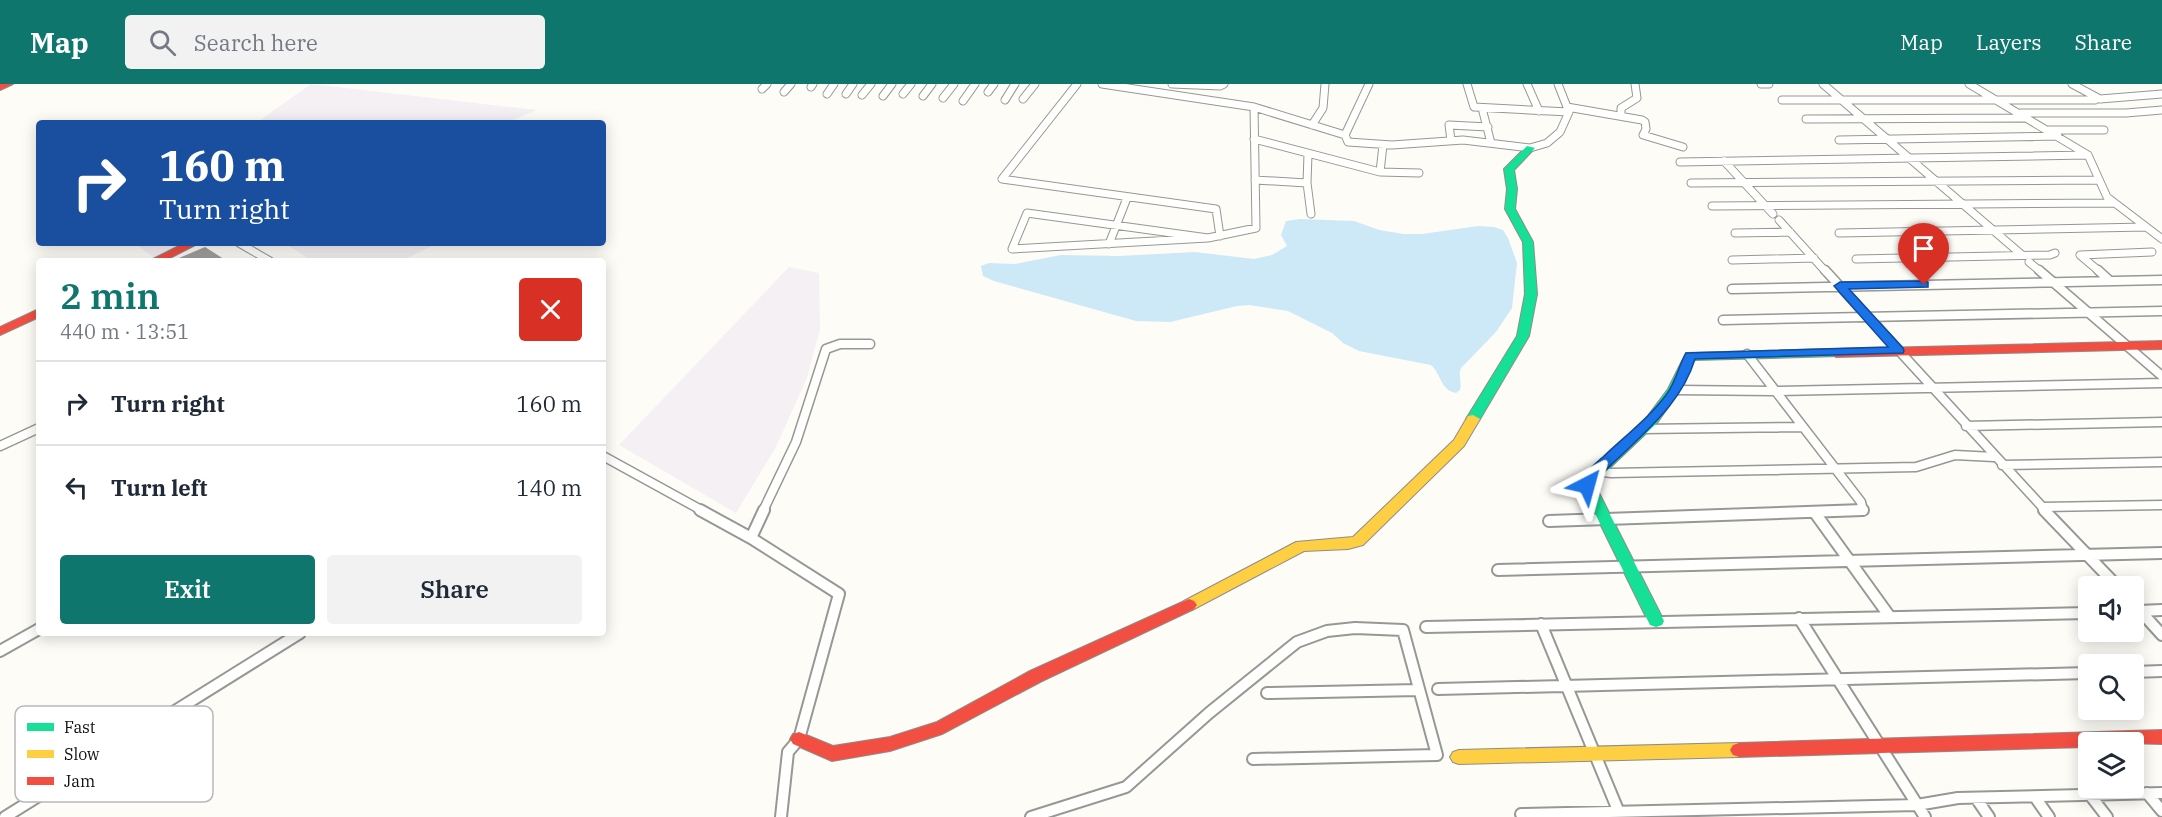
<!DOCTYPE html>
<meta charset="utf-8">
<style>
:root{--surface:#fff;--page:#f2f2f3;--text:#1f2937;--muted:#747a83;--line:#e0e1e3;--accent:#0f766e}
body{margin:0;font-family:"IBM Plex Serif",serif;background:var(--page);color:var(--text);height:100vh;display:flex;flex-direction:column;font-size:22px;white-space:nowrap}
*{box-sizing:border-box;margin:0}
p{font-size:20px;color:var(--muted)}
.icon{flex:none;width:33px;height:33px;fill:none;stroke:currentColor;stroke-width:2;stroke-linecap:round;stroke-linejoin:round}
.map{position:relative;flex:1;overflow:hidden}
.details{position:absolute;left:36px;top:174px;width:570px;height:378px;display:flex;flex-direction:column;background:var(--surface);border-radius:6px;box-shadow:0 3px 15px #0003}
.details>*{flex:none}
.top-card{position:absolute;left:36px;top:36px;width:570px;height:126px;border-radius:6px;box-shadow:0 3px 15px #0003;background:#1a4fa0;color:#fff;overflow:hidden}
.fabs{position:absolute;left:2078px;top:492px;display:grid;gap:12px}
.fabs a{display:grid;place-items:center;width:66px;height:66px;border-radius:6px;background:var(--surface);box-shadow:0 3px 15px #0003;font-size:30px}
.pin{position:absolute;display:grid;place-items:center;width:51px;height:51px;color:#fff;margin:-62px -26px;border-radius:50% 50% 50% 0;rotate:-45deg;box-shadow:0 0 6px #0007}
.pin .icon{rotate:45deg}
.me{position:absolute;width:66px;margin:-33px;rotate:39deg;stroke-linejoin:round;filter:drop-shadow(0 0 4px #0008)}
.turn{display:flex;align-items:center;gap:21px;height:126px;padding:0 24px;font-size:27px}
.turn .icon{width:78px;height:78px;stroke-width:2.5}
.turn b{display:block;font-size:42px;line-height:51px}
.round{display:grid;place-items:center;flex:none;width:63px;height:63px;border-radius:6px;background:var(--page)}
.head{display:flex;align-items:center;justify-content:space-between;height:102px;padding:0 24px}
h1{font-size:36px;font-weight:600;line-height:45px;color:var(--accent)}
.action{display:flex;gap:12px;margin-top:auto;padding:12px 24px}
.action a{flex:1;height:69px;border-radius:6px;background:var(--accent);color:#fff;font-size:24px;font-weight:600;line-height:69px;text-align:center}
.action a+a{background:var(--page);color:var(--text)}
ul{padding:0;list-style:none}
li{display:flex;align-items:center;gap:18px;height:84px;padding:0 24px;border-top:2px solid var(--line)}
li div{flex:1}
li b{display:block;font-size:22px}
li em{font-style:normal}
header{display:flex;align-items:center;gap:36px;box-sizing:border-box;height:84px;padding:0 30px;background:var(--accent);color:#fff}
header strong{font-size:28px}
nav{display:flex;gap:33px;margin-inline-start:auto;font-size:21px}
.search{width:420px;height:54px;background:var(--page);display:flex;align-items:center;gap:15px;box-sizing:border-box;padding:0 21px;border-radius:6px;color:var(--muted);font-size:22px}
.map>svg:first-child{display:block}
.industrial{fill:#f5f0f3}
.water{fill:#cde8f7}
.building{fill:#a19f9c}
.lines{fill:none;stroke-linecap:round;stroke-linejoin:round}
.street-far2-casing{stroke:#979795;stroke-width:9}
.street-far1-casing{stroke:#979795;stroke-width:11}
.street-casing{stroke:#979795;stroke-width:14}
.fast-casing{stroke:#8e8d8b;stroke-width:2}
.slow-casing{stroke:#8e8d8b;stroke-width:2}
.jam-casing{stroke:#8e8d8b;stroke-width:2}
.street-far2{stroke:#fffffe;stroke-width:7}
.street-far1{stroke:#fffffe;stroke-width:8}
.street{stroke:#fffffe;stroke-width:10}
.fast{fill:#16e098;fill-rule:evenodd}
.slow{fill:#ffcf43;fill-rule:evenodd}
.jam{fill:#f24e42;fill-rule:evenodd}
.route{fill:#1a73e8;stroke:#114b97;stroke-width:1.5}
.key{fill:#fff;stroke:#b8b8b8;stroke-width:1.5}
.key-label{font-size:16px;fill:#111}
</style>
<header>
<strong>Map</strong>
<div class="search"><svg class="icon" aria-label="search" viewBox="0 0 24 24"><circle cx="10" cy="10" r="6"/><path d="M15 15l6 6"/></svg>Search here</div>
<nav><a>Map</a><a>Layers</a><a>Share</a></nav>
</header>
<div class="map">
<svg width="2162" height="733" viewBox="0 0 2162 733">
<rect width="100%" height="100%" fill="#fdfcf7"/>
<path class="industrial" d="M311,0L537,26L505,39H256Z
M134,159H197L156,175Z
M285,159H438L401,177H312Z
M789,183L819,189L820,245L807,294L776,363L736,429L619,361Z"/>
<path class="water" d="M1300,135L1354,137L1379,146L1404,150H1422L1478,142L1494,143L1503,146L1508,154L1517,179L1512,224L1496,248L1461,284C1458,292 1462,298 1460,306L1456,309C1440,306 1442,291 1431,281L1359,267L1343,259L1332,249L1288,227L1249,221L1237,222L1170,238L1136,237L994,197L983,192L981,182L989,179L1015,180L1061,171L1119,172L1195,168L1254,175L1272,171L1287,162L1281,151L1286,137Z"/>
<path class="building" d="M205,163L227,177H172Z"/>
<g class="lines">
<g class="street-far2-casing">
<path id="street-far2" d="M1077,0L1002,95L1216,125L1220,152
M1102,0L1254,23L1345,51L1348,58L1392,61L1463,56L1530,64L1547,59L1560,48L1569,28L1558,0
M1172,0L1220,2L1224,0
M1467,0L1474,23L1569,28
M1527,0L1539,27
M1761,0H1769
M1823,0L2022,171
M1969,0L2088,71L2107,113L2162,155
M2072,0L2100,15
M811,3L813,0
M762,5L767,0
M784,8L791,0
M988,8L994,0
M827,10L834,0
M846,10L853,0
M903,10L911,0
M862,11L871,0
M883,12L892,0
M923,12L932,0
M943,14L954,0
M1023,15L1035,0
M2100,15L2162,10
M1005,16L1015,0
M1782,16H2095
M963,17L975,0
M1567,23L1642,36L1645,38L1646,45L1643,51L1683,63
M1482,24L1491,59
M1621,29V24L1637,14L1635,0
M2021,29H2126L2162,26
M1806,35L2025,34
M1312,41L1323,24L1325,0
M2049,46H2104
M1345,51L1369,0
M1254,55L1380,88L1383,61
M1451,56L1449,41L1488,43
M1839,56L2058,52
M1308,70L1307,99L1311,130
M1724,77L1773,130
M1680,78L2088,71
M1380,88L1419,89
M1255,96L1307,99
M1691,99L2098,96
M1712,122L2114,119
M1027,129L1208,154L1012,165Z
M1779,136L1826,188
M1735,149L1790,148
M1839,149L2146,143
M1208,154L1256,144L1254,23
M239,159L270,177
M1109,160L1127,114
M1856,175L2050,171L2055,169
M1732,176L1814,174
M2029,178L2041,188
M2100,188L2080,171L2152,168"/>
</g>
<g class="street-far1-casing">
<path id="street-far1" d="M1825,186L2046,427
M2039,186L2162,292
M2098,186L2110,197
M1732,205L2162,196
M1723,236L2162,227
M1747,270L1861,418L1863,427H1851
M1676,306L1774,307L2162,299
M1966,342L2162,338
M1642,345L1802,343
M0,362L39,344
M603,372L703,427
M2002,381L2162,378
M1596,387L1611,389L1916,383L1955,371L1994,373
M2042,423L2162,421
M763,427L796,358L826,265L840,260H870"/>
</g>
<g class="street-casing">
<path id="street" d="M700,426L751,454L839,510L799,655L788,668L781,733
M2044,426L2117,502
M1815,429L1890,533
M1549,437L1863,426
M751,454L764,426
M1498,486L2162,469
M2133,519L2162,551
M2138,527L2162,526
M1799,534L1925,733
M1541,540L1620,731
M1426,543L2088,529
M0,567L39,545
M2133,588L2162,587
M1438,605L2088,589
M1267,609L1418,606
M2147,709L2162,727
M2090,711L2107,733
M2035,713L2049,733
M1976,714L1989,733
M1521,730L1917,721L1958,714L2162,709
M5,733L300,549
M1031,733L1126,703L1209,629L1297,558L1327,547L1355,544L1403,546L1437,671L1253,675"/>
</g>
<g class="fast-casing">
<path id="fast" d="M1527,62L1535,64L1514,86L1517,105L1515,125L1533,158L1537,210L1529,252L1480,335L1473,339L1466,335L1517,252L1525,210L1523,158L1505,125L1507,105L1504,85Z
M1836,265L1840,266L1842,269L1840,272L1694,276L1680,306L1657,339L1596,397L1595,401L1664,537L1662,541L1656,543L1650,541L1581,401L1584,392L1647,333L1668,305L1686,269Z"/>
</g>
<g class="slow-casing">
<path id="slow" d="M1473,331L1480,335L1464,362L1363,461L1348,465L1304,467L1194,525L1189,527L1184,525L1181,521L1184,517L1296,458L1353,453L1454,356L1468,332Z
M1739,659L1745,661L1748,666L1745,671L1739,673L1459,680L1453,678L1450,673L1453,668L1459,666Z"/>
</g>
<g class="jam-casing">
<path id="jam" d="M0,0H13L0,6Z
M185,159H199L164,177H149Z
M39,225V233L0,251V243Z
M2162,257V265L1836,273L1830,269L1836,265Z
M1189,515L1194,517L1197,521L1194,525L1042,597L942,650L890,667L832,677L793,660L790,655L793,650L799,648L833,662L890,653L937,638L1030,587Z
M2162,646V660L2088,658V663L1739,673L1733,671L1730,666L1733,661L1739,659Z"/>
</g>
<use href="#street-far2" class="street-far2"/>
<use href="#street-far1" class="street-far1"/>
<use href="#street" class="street"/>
<use href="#fast" class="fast"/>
<use href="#slow" class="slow"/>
<use href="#jam" class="jam"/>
</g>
<path class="route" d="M1924,197L1928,198V203L1849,205L1903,264L1904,267L1903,269L1695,275C1683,314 1655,339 1626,367C1612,380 1601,389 1592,405L1587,406L1580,401C1583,389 1594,381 1603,373C1624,353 1649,334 1666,311C1676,298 1678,283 1686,269L1888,263L1834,202L1840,198Z"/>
<rect x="15" y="622" width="198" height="96" rx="9" class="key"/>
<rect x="27" y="639" width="27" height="8" fill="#16e098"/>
<rect x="27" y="666" width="27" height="8" fill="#ffcf43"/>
<rect x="27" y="693" width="27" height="8" fill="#f24e42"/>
<g class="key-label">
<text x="64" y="649">Fast</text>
<text x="64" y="676">Slow</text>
<text x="64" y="703">Jam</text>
</g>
</svg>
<div class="fabs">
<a><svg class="icon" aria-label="sound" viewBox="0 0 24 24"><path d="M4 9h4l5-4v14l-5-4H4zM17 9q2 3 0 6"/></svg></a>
<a><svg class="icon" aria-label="search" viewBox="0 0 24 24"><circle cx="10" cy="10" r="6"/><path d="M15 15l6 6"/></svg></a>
<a><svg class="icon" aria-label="layers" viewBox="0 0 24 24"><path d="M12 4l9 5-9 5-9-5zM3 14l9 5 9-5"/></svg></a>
</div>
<div class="pin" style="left:1924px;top:201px;background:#d93025"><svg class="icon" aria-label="arrive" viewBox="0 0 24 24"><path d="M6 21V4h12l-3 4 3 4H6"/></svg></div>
<svg class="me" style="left:1587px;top:401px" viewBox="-20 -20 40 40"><path d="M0-17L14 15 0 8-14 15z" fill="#1a73e8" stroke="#fff" stroke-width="4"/></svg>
<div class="top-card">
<div class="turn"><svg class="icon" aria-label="right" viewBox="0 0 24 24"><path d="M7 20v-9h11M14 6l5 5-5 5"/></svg><div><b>160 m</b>Turn right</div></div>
</div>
<section class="details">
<div class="head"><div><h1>2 min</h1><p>440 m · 13:51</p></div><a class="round" style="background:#d93025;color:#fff"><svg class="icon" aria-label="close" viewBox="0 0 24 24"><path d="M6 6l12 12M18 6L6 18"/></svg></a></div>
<ul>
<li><svg class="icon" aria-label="right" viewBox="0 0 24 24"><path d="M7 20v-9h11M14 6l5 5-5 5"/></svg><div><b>Turn right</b></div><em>160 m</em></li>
<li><svg class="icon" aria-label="left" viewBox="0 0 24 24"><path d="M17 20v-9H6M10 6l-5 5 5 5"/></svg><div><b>Turn left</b></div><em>140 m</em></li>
</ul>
<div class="action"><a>Exit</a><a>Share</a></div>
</section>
</div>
